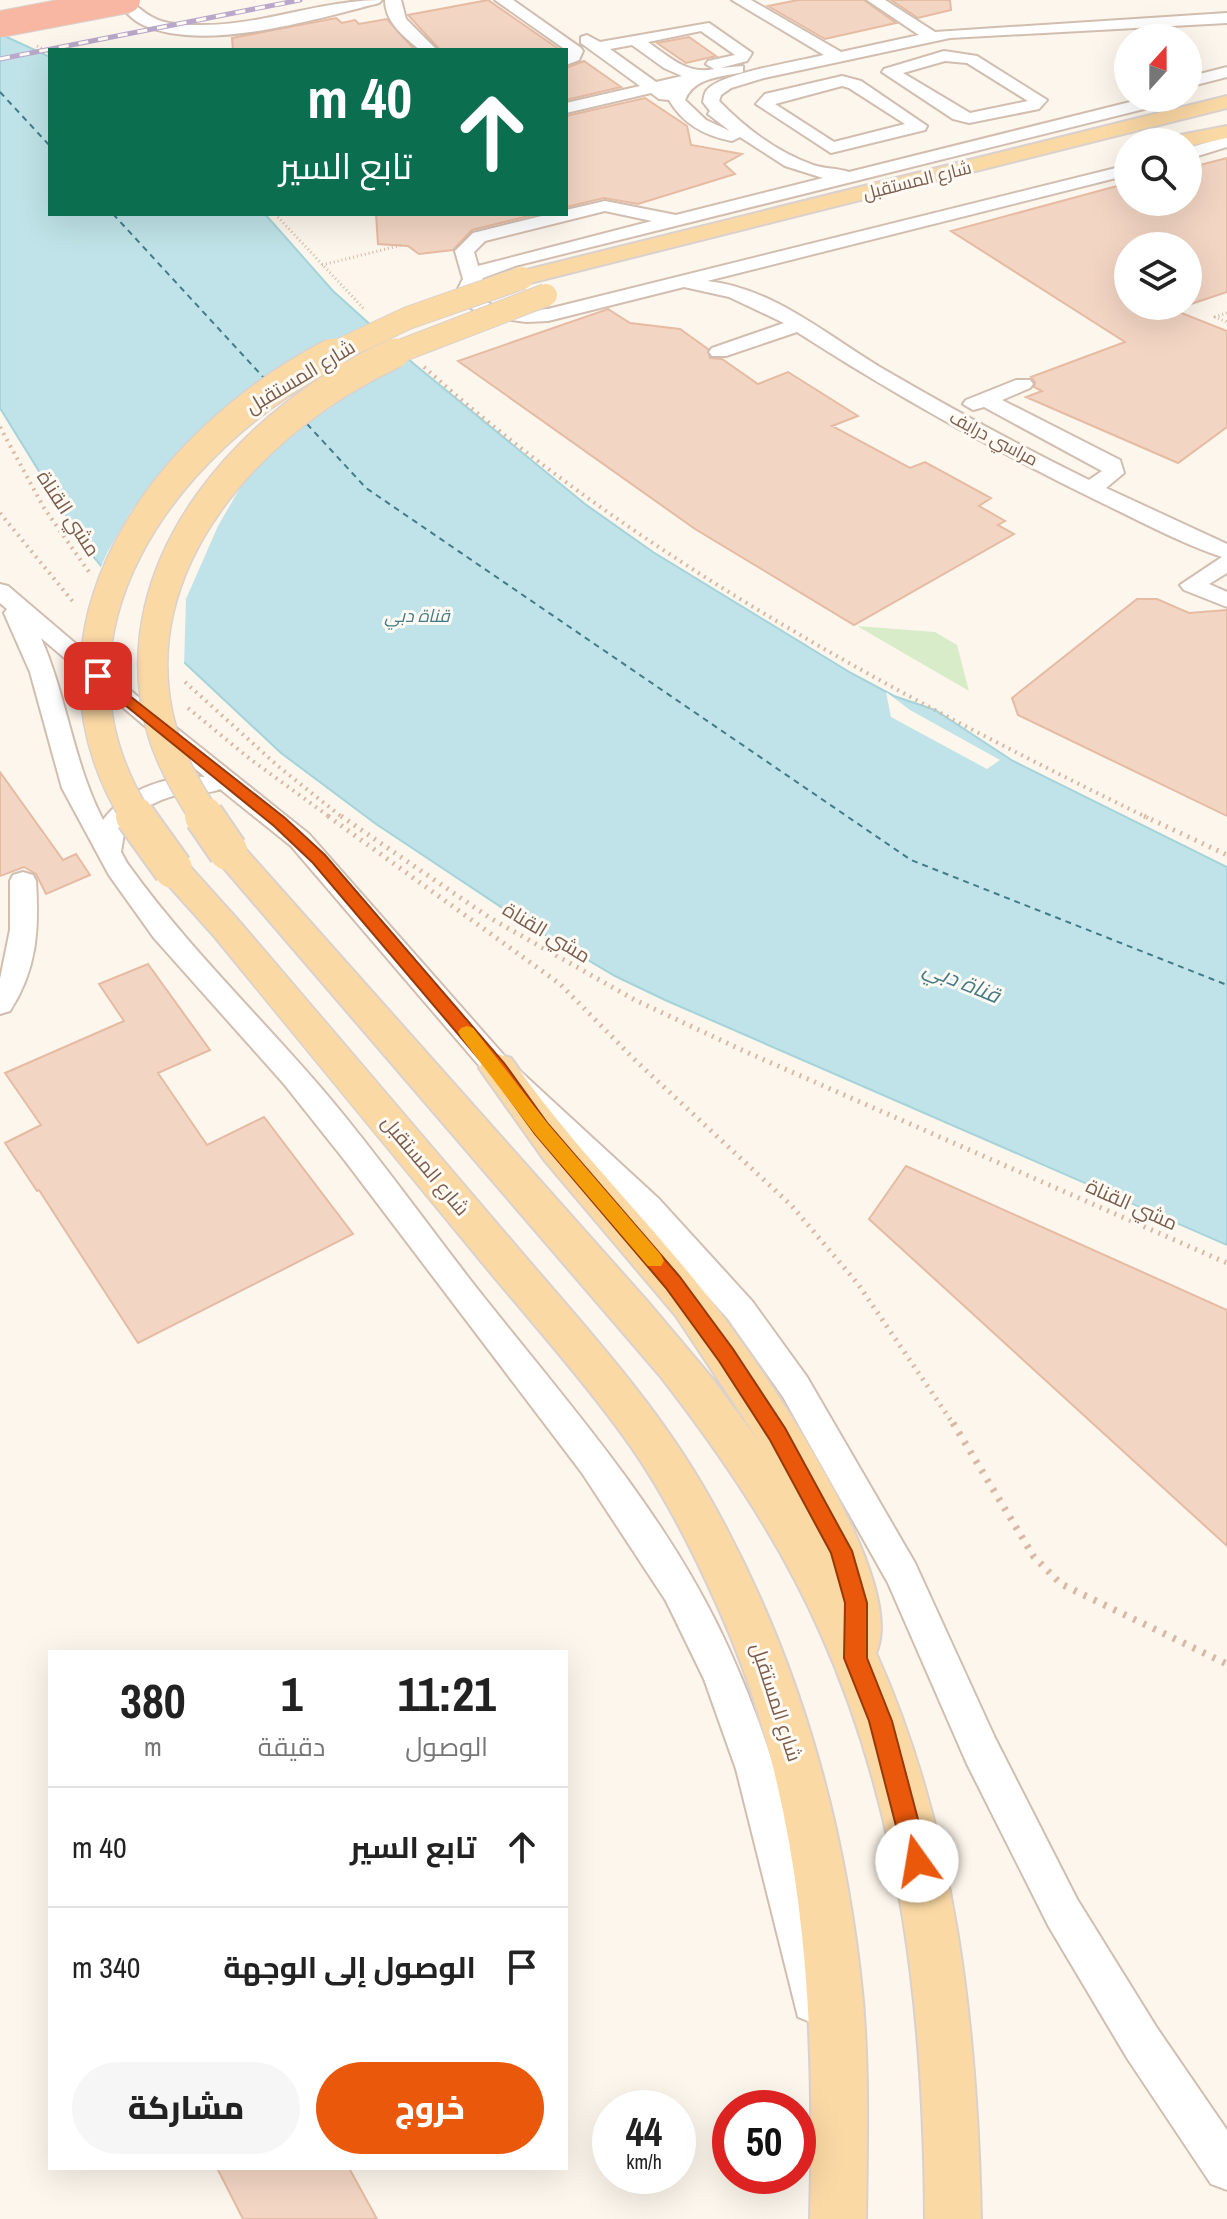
<!DOCTYPE html>
<html lang="ar">
<meta charset="utf-8">
<style>
:root{--surface:#fff;--page:#f6f6f6;--text:#222;--muted:#767676;--line:#e0e0e0;--accent:#ea580c}
body{margin:0;font-family:"Archivo Narrow",Cairo,sans-serif;background:var(--page);color:var(--text);direction:rtl;height:100vh;display:flex;flex-direction:column;font-size:30px;white-space:nowrap}
*{box-sizing:border-box;margin:0}
p{font-size:26px;color:var(--muted)}
.icon{flex:none;width:44px;height:44px;fill:none;stroke:currentColor;stroke-width:2;stroke-linecap:round;stroke-linejoin:round}
.map{position:relative;flex:1;overflow:hidden;direction:ltr}
.details{position:absolute;left:48px;top:1650px;width:520px;height:520px;display:flex;flex-direction:column;background:var(--surface);border-radius:0px;box-shadow:0 8px 32px #0002;direction:rtl}
.details>*{flex:none}
.hud{position:absolute;left:48px;top:48px;width:520px;height:168px;border-radius:0px;box-shadow:0 8px 32px #0002;direction:rtl;background:#0b6e4f;color:#fff;overflow:hidden}
.needle{width:52px;rotate:21deg}
.fabs{position:absolute;left:1114px;top:24px;display:grid;gap:16px}
.fabs a{display:grid;place-items:center;width:88px;height:88px;border-radius:50%;background:var(--surface);box-shadow:0 8px 32px #0002;font-size:40px}
.speed{position:absolute;left:592px;top:2090px;display:flex;gap:16px;font-size:40px;font-weight:700;text-align:center}
.speed>*{display:grid;place-content:center;width:104px;height:104px;border-radius:50%;background:var(--surface);box-shadow:0 8px 32px #0002;line-height:1}
.speed small{font-size:20px;font-weight:400}
.speed .limit{border:12px solid #d22;background:#fff;color:#111}
.pin{position:absolute;display:grid;place-items:center;width:68px;height:68px;color:#fff;margin:-34px;border-radius:16px;box-shadow:0 4px 12px #0006}
.me{position:absolute;width:88px;margin:-44px;rotate:347deg;stroke-linejoin:round;filter:drop-shadow(0 0 6px #0008)}
.turn{display:flex;align-items:center;gap:28px;height:168px;padding:0 24px;font-size:36px}
.turn .icon{width:104px;height:104px;stroke-width:2.5}
.turn b{display:block;font-size:56px;line-height:68px}
.eta{display:flex;justify-content:space-evenly;align-items:center;height:136px;text-align:center}
.eta b{font-size:48px;font-weight:800;line-height:56px}
.button{display:flex;gap:16px;margin-top:auto;padding:16px 24px}
.button a{flex:1;height:92px;border-radius:48px;background:var(--accent);color:#fff;font-size:32px;font-weight:800;line-height:92px;text-align:center}
.button a+a{background:var(--page);color:var(--text)}
ul{padding:0;list-style:none}
li{display:flex;align-items:center;gap:24px;height:120px;padding:0 24px;border-top:2px solid var(--line)}
li div{flex:1}
li b{display:block;font-size:30px}
li em{font-style:normal}
.map>svg:first-child{display:block}
.green{fill:#d8ecc9}
.water{fill:#bfe3e8;stroke:#a5d3da;stroke-width:2}
.pier{fill:#fdf6ec}
.lines{fill:none;stroke-linecap:round;stroke-linejoin:round}
.ferry{stroke:#437c86;stroke-width:2;stroke-dasharray:6 5;stroke-linecap:butt}
.building{fill:#f3d5c3;stroke:#e6bba3;stroke-width:2}
.minor-casing{stroke:#d1beb0;stroke-width:4}
.major-casing{stroke:#dad1cd;stroke-width:4}
.path-far3{stroke:#d9b8a5;stroke-width:3;stroke-dasharray:1 3;stroke-linecap:butt}
.path-far2{stroke:#d9b8a5;stroke-width:4;stroke-dasharray:2 5;stroke-linecap:butt}
.path-far1{stroke:#d9b8a5;stroke-width:5;stroke-dasharray:2 6;stroke-linecap:butt}
.path{stroke:#d9b8a5;stroke-width:7;stroke-dasharray:3 8;stroke-linecap:butt}
.minor{fill:#fff;fill-rule:evenodd}
.major{fill:#fbd9a5;fill-rule:evenodd}
.rail-casing{stroke:#b9a8c9;stroke-width:5}
.rail{stroke:#fffaf3;stroke-width:3;stroke-dasharray:10;stroke-linecap:butt}
.major-bridge-far2-casing{stroke:#dad1cd;stroke-width:24;stroke-linecap:butt}
.major-bridge-far1-casing{stroke:#dad1cd;stroke-width:32;stroke-linecap:butt}
.major-bridge-casing{stroke:#dad1cd;stroke-width:42;stroke-linecap:butt}
.highway-bridge-casing{stroke:#dad1cd;stroke-width:28;stroke-linecap:butt}
.major-bridge-far2{stroke:#fbd9a5;stroke-width:22}
.major-bridge-far1{stroke:#fbd9a5;stroke-width:29}
.major-bridge{stroke:#fbd9a5;stroke-width:38}
.highway-bridge{stroke:#f7b7a3;stroke-width:26}
.route{fill:#ea580c;stroke:#983908;stroke-width:2}
.slow{fill:#f59e0b}
.labels{text-anchor:middle;dominant-baseline:central;stroke-width:6;stroke-linejoin:round;paint-order:stroke}
.far-street-label{font-size:18px;fill:#7a5c4d;stroke:#fffaf3}
.far-water-label{font-size:18px;font-style:italic;fill:#437c86;stroke:#fffaf3}
.street-label{font-size:20px;fill:#7a5c4d;stroke:#fffaf3}
.water-label{font-size:22px;font-style:italic;fill:#437c86;stroke:#fffaf3}
</style>
<div class="map">
<svg width="1227" height="2219" viewBox="0 0 1227 2219">
<rect width="100%" height="100%" fill="#fdf6ec"/>
<path class="green" d="M857,626L935,632L957,645L969,691Z"/>
<path class="water" d="M0,34L50,57V214H265L333,291L414,364L585,504L653,552L851,673L894,696L935,710L1013,761L1227,867V1245L665,1000L615,976L522,921L376,824L281,753L171,650L87,549L0,408Z"/>
<path class="pier" d="M373,322L412,357L375,374L281,441L244,481L218,526L186,599L184,667L99,571L107,553L131,511L167,464L208,422L254,384Z
M886,692L910,710L1000,760L987,769L891,717Z"/>
<g class="lines">
<path class="ferry" d="M0,92L50,146
M113,214L264,378
M307,424L366,488L911,860L1227,985"/>
</g>
<path class="building" d="M488,0L560,50H440L408,15Z
M798,0H864L896,23L825,39L768,6Z
M891,0H950L951,10L918,18Z
M336,18L342,23L355,20L359,24L387,19L415,50H233L232,38Z
M689,37L716,56L686,63L657,43Z
M584,61L621,87L566,100V68Z
M645,98L687,126L691,145L742,154L724,164L735,174L638,204L604,198L566,207V116Z
M1227,158V292L1188,305V246H1128V306H1164L1227,331V427L1178,463L1026,397L1042,391L1034,387L1035,382L1031,377L1125,342L951,231L1128,183V202H1188V168Z
M376,214H537L472,230L453,250L419,254L408,246L378,244Z
M608,309L630,323L680,329L708,349L710,358L722,359L758,384L788,372L858,416L832,426L910,468L925,462L991,498L979,506L1005,521L998,525L1014,534L854,625L695,529L458,361Z
M1137,599H1157L1189,613L1227,610V816L1018,715L1012,698Z
M0,772L63,860L76,854L90,875L46,894L36,874L24,867L0,876Z
M148,964L210,1050L158,1073L207,1145L264,1117L353,1234L138,1343L39,1190L37,1191L5,1143L41,1125L5,1073L124,1021L99,984Z
M906,1166L1227,1310V1546L869,1219Z
M217,2168H349L377,2219H243Z"/>
<g class="lines">
<g class="minor-casing">
<path id="minor" d="M115,0C137,0 135,8 152,17C166,25 184,25 200,25C262,26 320,0 382,0L379,3C316,19 205,53 143,25C132,20 123,9 115,0Z
M385,0H401L406,19L437,50H420C404,37 385,22 385,0Z
M495,0H513L581,48L583,51L579,60L566,65V50Z
M732,0H751L841,52L919,35L867,0H885L935,32L1227,13V23L950,38L764,78L731,88L721,95L719,101C745,128 777,152 813,165C825,169 837,168 849,172L1146,98H1174L1172,102L515,266L483,278L477,291C491,315 524,311 548,309L1128,165V175L707,281C774,288 829,337 885,370C952,409 1020,446 1089,480L1102,471L984,407L973,410L963,404L966,400L1016,380H1030L1033,384L1030,388L1002,400L1120,460L1124,473L1106,488L1227,544V573L1209,584L1227,592V607L1184,590L1180,585L1222,557C1180,543 1140,521 1100,502C995,451 895,395 797,332L726,356H712L709,352L712,348L784,323L729,297L684,287L548,321L526,322L484,316L466,305L457,291L463,279L455,251L473,233L550,214H566V210L605,201L676,215L823,178L785,166L740,137L732,141C705,136 683,124 669,100L659,99L651,93L566,113V103L640,86L581,43V37L587,35L600,42L709,23L752,53L747,61L720,68L743,66V72C722,77 694,77 685,100L706,120L730,131L708,114L710,111L703,102C704,98 704,93 707,90C721,73 800,61 824,55ZM701,31L735,55L708,61L706,64L714,69C688,75 669,57 648,42ZM632,45L664,68L682,76L656,82L610,49ZM605,211L652,221L478,266L474,252L485,241Z
M944,51L977,56L1047,100L1039,109L969,123L953,119L882,72L884,69ZM945,61L967,63L1028,101L970,113L903,73Z
M1227,67V77L1188,87V77Z
M842,76L861,81L927,126L925,130L831,153L756,104L765,94ZM842,86L849,88L905,124L834,142L775,104Z
M1227,137V147L1188,159V148Z
M0,584L8,586L150,707L309,834L508,1060L659,1199L752,1301L807,1377L915,1563L995,1738L1077,1899L1157,2028L1227,2130V2190L1211,2184L1127,2058L1049,1927L967,1764L888,1583L783,1397L728,1319L637,1217L488,1076L291,846L220,789C210,794 200,792 188,793C164,796 139,808 125,827L121,852L127,863C187,947 261,1017 328,1096C381,1159 428,1226 479,1291C563,1397 656,1501 717,1624C776,1743 805,1873 834,2002L828,2017L813,2023L798,2017L736,1769L704,1679L666,1601L582,1473L346,1162L284,1084L154,938L109,875L62,788L30,672L4,613L7,609L0,603ZM41,638L205,777C167,775 126,789 103,820C73,762 67,697 41,638Z
M23,872L33,875L36,881C39,930 37,969 10,1011L0,1014V979L10,930V881L13,875Z"/>
</g>
<g class="major-casing">
<path id="major" d="M1227,96V108L522,285L514,283L510,278L514,273Z
M1227,126V138L1188,146V142H1167L1170,137Z
M228,840L240,843L648,1302L712,1378L760,1443L676,1316L545,1161L479,1068L485,1058L498,1054L511,1058C569,1143 642,1213 705,1293C754,1354 910,1578 876,1653C956,1831 977,2026 981,2219H925C924,2019 903,1818 821,1634C780,1541 723,1457 661,1377L216,859L211,851L216,843Z
M173,858L185,861L238,920C331,1028 423,1137 516,1246C584,1326 656,1403 708,1495C797,1651 846,1823 863,2001C869,2074 867,2146 866,2219H810C816,2011 805,1798 717,1605C690,1544 657,1480 616,1426C571,1365 519,1308 471,1249C385,1145 299,1041 214,936L161,877L156,869L161,861Z"/>
</g>
<path class="path-far3" d="M37,46L50,53
M275,214L365,310
M322,265L402,245
M1227,313L1215,317L1227,322"/>
<path class="path-far2" d="M424,367C636,557 894,694 1148,818
M0,427L44,508L89,572
M0,513L74,603
M185,682L279,767L343,818
M188,708L250,759L331,818"/>
<path class="path-far1" d="M328,816L560,984L636,1061L792,1206L858,1284L954,1425
M341,816L490,918L635,1000L744,1051L1227,1263
M1144,816L1227,855"/>
<path class="path" d="M953,1423L1034,1557L1061,1584L1227,1664"/>
<use href="#minor" class="minor"/>
<use href="#major" class="major"/>
<g class="rail-casing">
<path id="rail" d="M0,59L300,0"/>
</g>
<use href="#rail" class="rail"/>
<g class="major-bridge-far2-casing">
<path id="major-bridge-far2" d="M329,355L408,318L522,278
M390,355L546,295"/>
</g>
<g class="major-bridge-far1-casing">
<path id="major-bridge-far1" d="M137,818C20,632 165,440 333,353
M206,818C188,791 171,762 162,731C115,564 255,417 395,353"/>
</g>
<g class="major-bridge-casing">
<path id="major-bridge" d="M135,816L173,869
M204,816L228,851"/>
</g>
<g class="highway-bridge-casing">
<path id="highway-bridge" d="M1,24L127,0"/>
</g>
<use href="#major-bridge-far2" class="major-bridge-far2"/>
<use href="#major-bridge-far1" class="major-bridge-far1"/>
<use href="#major-bridge" class="major-bridge"/>
<use href="#highway-bridge" class="highway-bridge"/>
</g>
<path class="route" d="M98,671L285,818L325,855L504,1063L548,1124L680,1277L733,1349L785,1428L852,1551L867,1603V1658L892,1721L929,1861L926,1869L917,1873L909,1869L905,1861L869,1721L844,1658L845,1603L831,1553L770,1440L719,1361L666,1288L535,1134L491,1073L313,863L274,826L93,679L91,676Z"/>
<path class="slow" d="M467,1026L473,1028L548,1124L661,1255L664,1261L661,1266H648L535,1134L461,1037L458,1032L461,1028Z"/>
<g class="labels">
<g class="far-street-label">
<text transform="translate(917 180) rotate(-14)">شارع المستقبل</text>
<text transform="translate(994 438) rotate(28)">مراسي درايف</text>
</g>
<g class="far-water-label">
<text x="417" y="615">قناة دبي</text>
</g>
<g class="street-label">
<text transform="translate(300 376) rotate(-31)">شارع المستقبل</text>
<text transform="translate(69 513) rotate(57)">مشي القناة</text>
<text transform="translate(547 932) rotate(31)">مشي القناة</text>
<text transform="translate(426 1165) rotate(50)">شارع المستقبل</text>
<text transform="translate(1132 1204) rotate(24)">مشي القناة</text>
<text transform="translate(777 1702) rotate(72)">شارع المستقبل</text>
</g>
<g class="water-label">
<text transform="translate(962 981) rotate(22)">قناة دبي</text>
</g>
</g>
</svg>
<div class="fabs">
<a><svg class="needle" viewBox="-14 -14 28 28"><path d="M0-13l5 13h-10z" fill="#e53935"/><path d="M0 13l5-13h-10z" fill="#767676"/></svg></a>
<a><svg class="icon" aria-label="search" viewBox="0 0 24 24"><circle cx="10" cy="10" r="6"/><path d="M15 15l6 6"/></svg></a>
<a><svg class="icon" aria-label="layers" viewBox="0 0 24 24"><path d="M12 4l9 5-9 5-9-5zM3 14l9 5 9-5"/></svg></a>
</div>
<div class="speed"><div>44<small>km/h</small></div><div class="limit">50</div></div>
<div class="pin" style="left:98px;top:676px;background:#d93025"><svg class="icon" aria-label="arrive" viewBox="0 0 24 24"><path d="M6 21V4h12l-3 4 3 4H6"/></svg></div>
<svg class="me" style="left:917px;top:1861px" viewBox="-20 -20 40 40"><circle r="19" fill="#fff"/><path d="M0-13L10 11 0 6-10 11z" fill="#ea580c"/></svg>
<div class="hud">
<div class="turn"><svg class="icon" aria-label="ahead" viewBox="0 0 24 24"><path d="M12 20V5M6 11l6-6 6 6"/></svg><div><b>40 m</b>تابع السير</div></div>
</div>
<section class="details">
<div class="eta">
<div><b>11:21</b><p>الوصول</p></div>
<div><b>1</b><p>دقيقة</p></div>
<div><b>380</b><p>m</p></div>
</div>
<ul>
<li><svg class="icon" aria-label="ahead" viewBox="0 0 24 24"><path d="M12 20V5M6 11l6-6 6 6"/></svg><div><b>تابع السير</b></div><em>40 m</em></li>
<li><svg class="icon" aria-label="arrive" viewBox="0 0 24 24"><path d="M6 21V4h12l-3 4 3 4H6"/></svg><div><b>الوصول إلى الوجهة</b></div><em>340 m</em></li>
</ul>
<div class="button"><a>خروج</a><a>مشاركة</a></div>
</section>
</div>
